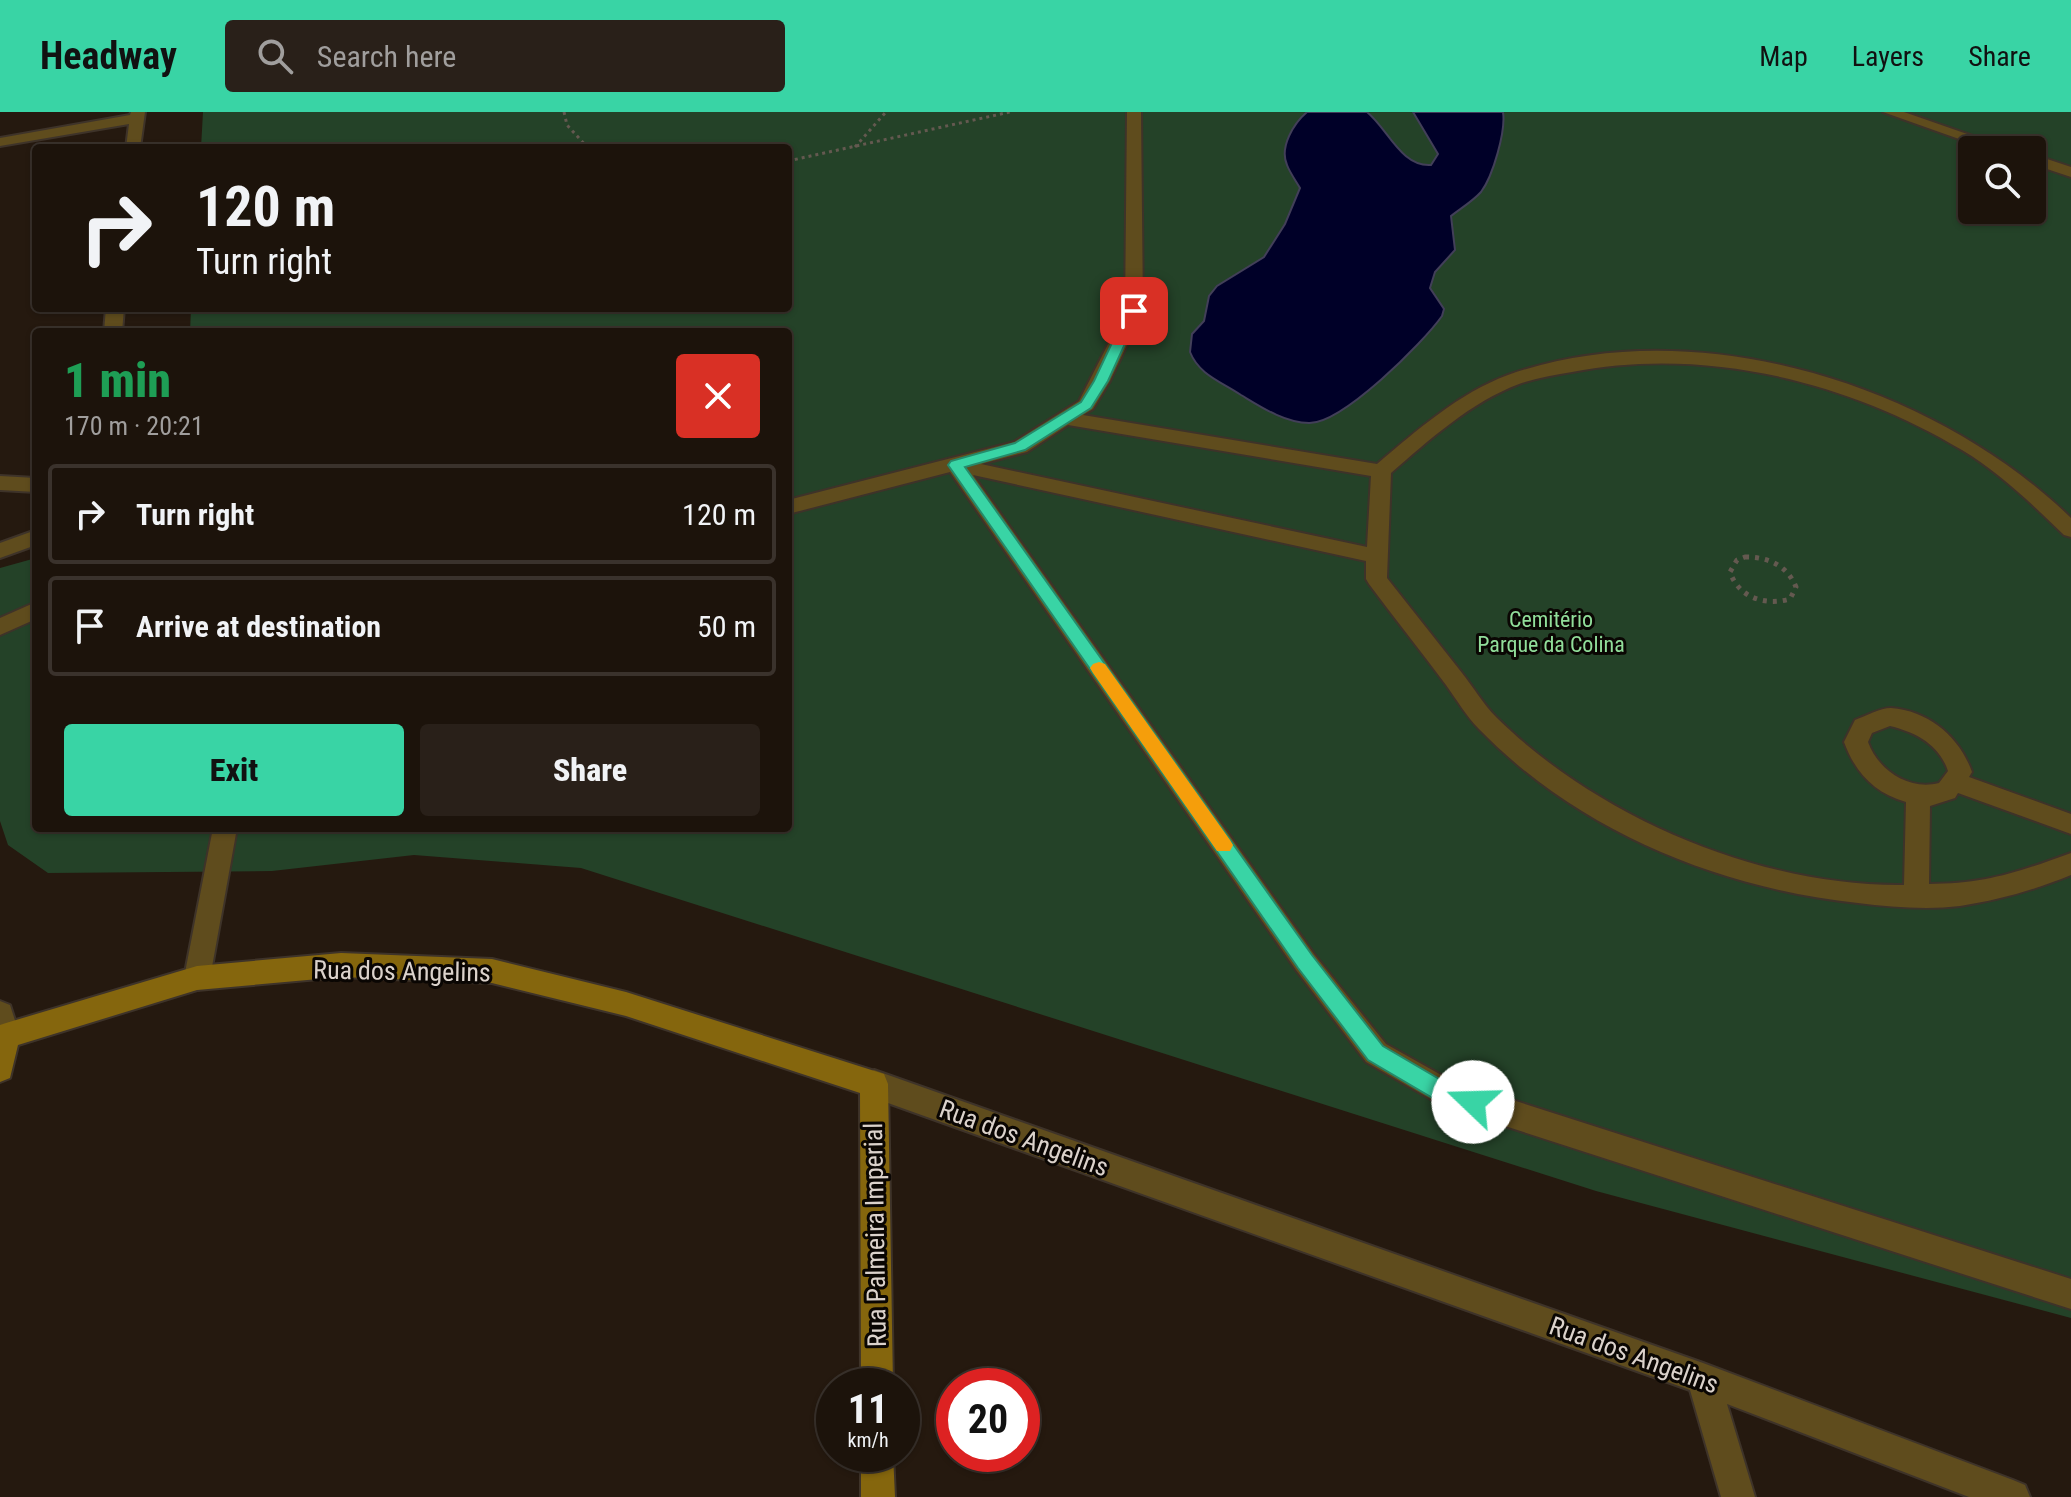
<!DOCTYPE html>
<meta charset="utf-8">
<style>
:root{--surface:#1c130b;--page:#292019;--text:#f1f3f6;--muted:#a09e9d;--line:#3a322c;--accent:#39d4a5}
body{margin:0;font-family:"Roboto Condensed",sans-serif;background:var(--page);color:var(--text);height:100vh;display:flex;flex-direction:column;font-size:30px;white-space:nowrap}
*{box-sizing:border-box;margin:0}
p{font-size:26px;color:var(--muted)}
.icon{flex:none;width:44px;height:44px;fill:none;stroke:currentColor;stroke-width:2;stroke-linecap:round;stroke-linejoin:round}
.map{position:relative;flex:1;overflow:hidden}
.drawer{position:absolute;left:32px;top:216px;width:760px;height:504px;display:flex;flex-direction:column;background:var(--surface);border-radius:8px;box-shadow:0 2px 6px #0004,0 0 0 2px var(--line)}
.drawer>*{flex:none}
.guide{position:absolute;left:32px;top:32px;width:760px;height:168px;border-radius:8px;box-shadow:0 2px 6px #0004,0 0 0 2px var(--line);background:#1c130b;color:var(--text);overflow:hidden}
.fabs{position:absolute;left:1958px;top:24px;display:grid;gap:16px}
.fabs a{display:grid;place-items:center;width:88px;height:88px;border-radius:8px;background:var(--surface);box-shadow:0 2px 6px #0004,0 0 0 2px var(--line);font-size:40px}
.speed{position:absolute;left:816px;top:1256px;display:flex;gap:16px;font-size:40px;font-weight:700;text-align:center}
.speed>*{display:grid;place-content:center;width:104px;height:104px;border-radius:50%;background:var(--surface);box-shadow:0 2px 6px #0004,0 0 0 2px var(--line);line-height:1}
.speed small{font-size:20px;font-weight:400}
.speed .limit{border:12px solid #d22;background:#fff;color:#111}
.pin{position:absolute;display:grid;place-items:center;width:68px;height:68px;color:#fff;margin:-34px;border-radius:16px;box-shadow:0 4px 12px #0006}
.me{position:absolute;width:88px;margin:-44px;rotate:291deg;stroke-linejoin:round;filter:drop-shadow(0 0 6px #0008)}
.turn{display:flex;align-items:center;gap:28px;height:168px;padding:0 32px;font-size:36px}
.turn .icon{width:104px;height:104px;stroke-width:2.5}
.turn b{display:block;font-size:56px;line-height:68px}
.round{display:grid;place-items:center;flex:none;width:84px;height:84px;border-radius:8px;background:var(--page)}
.summary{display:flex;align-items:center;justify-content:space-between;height:136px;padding:0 32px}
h1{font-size:48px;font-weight:800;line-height:60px;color:#1e9e55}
.cta{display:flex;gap:16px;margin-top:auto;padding:16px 32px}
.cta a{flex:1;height:92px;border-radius:8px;background:var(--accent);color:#111;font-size:32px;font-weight:800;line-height:92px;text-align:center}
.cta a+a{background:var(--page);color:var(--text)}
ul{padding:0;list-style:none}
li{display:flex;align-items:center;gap:24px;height:100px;margin:0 16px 12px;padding:0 16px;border:4px solid var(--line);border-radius:8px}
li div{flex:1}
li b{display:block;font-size:30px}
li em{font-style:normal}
header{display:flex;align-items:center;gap:48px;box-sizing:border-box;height:112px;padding:0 40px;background:var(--accent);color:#111}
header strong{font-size:38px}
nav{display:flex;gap:44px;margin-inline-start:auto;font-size:28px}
.search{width:560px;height:72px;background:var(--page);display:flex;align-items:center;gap:20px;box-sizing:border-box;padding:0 28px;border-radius:8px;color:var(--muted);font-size:30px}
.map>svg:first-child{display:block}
.green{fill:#244228;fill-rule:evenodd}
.water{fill:#000028;stroke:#423f59;stroke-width:2}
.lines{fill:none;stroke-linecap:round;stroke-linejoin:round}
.lane-casing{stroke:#3e3329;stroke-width:4}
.street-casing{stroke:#3e3329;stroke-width:4}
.secondary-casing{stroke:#3e3329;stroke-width:4}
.path-far1{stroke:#645950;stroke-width:3;stroke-dasharray:3 4;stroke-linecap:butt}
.path{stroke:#645950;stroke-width:5;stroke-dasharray:4 6;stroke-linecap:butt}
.lane{fill:#5f4c1d;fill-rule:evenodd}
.street{fill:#5f4c1d;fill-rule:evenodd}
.secondary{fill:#85660d;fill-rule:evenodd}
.route{fill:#39d4a5;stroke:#258a6b;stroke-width:2}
.slow{fill:#f59e0b}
.labels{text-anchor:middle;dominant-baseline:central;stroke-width:6;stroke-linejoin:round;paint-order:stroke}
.park-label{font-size:22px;fill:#91de9a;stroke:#0a0603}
.near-street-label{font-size:26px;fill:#dbd2cb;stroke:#0a0603}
</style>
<header>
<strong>Headway</strong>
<div class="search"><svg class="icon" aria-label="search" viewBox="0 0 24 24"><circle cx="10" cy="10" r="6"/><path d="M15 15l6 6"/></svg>Search here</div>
<nav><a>Map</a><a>Layers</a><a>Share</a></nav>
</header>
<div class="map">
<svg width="2071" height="1385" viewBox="0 0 2071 1385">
<rect width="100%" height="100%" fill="#25190f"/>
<path class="green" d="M203,0H2071V1206L1596,1079L581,756L414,743L272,759L48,761L8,733L0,709V456L36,446V716H788V220H190L191,196H788V36H201ZM1972,38H2032V98H1972Z"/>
<path class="water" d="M1307,0H1367C1388,17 1401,55 1431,53L1438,42L1413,0H1503C1506,19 1493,64 1481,80C1473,89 1460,97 1451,104L1455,138L1435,160L1430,176L1444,197L1442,204C1423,231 1342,312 1309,311C1285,311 1261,295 1241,283C1222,270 1199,263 1190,240L1192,222L1204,209L1209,184L1217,174L1264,145L1285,112L1300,76C1296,69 1290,61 1287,53C1279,35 1294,11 1307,0Z"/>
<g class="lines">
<g class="lane-casing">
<path id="lane" d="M1127,0H1141L1143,199L1110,269L1093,297L1083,303L1377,352C1416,319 1459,281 1508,263C1694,197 1933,272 2071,406V425L2064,423C2032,392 2000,361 1962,338C1847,269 1704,234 1572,260C1555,263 1536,266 1519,272C1471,290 1429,328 1391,361L1387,466C1412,498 1437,529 1462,561C1474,576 1483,592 1496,605C1597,705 1760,775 1904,773L1906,690C1874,681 1855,660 1844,630L1855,608C1866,604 1880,596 1891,596C1930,599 1960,626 1972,660L1969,665L2071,702V722L1958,681L1955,686L1930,694L1929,772C1985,772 2019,760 2071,741V763C2034,778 2000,788 1960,794C1927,798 1891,795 1858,791C1718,776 1578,719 1479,617C1466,604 1457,588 1446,573C1421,539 1394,506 1369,472L1366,467V449L973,363L1314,842L1386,932L1450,968L2071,1167V1197L1443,994L1366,950L1296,858L950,360L788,402V388L1014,330L1079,289L1125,199ZM1068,313L1371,364L1367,435L981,352L1027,340ZM1890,614C1915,620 1939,632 1948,659L1939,671C1909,679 1878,658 1868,630L1872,621Z
M1883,0H1904L2013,38H1990Z
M2032,42L2071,55V65L2032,52Z
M36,490V507L0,523V506Z
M213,716H237L210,866L206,875L197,878L188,875L184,866Z"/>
</g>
<g class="street-casing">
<path id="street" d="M131,0H145L140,36H126L129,12L0,34V26L130,3Z
M106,196H124L122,220H104Z
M0,364L36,366V380L0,378Z
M36,418V433L0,446V431Z
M0,889L10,893L20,924L16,933L0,938Z
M874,958L1703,1251L2013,1368L2025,1373L2030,1385H1969L1727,1292L1755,1385H1721L1690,1278L874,986L864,982L860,972L864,962Z"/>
</g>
<g class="secondary-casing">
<path id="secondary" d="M341,841L492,847L626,880L884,962L888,972L893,1274H861L860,981L626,904L492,871L341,865L197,878L18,933L10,966L0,970V913L6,911L197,854Z
M861,1342H893L895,1385H861Z"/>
</g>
<path class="path-far1" d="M564,0L567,13L588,36
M855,35L886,0
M788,49L1010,0"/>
<path class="path" d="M1745,445C1768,445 1787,453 1796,475L1790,487C1765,494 1739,486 1730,460L1737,448Z"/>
<use href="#lane" class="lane"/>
<use href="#street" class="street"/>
<use href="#secondary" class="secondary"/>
</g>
<path class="route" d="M1134,195L1140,199L1108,269L1091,296L1025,338L965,355L1312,843L1383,934L1448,972L1481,983L1484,990L1481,997L1473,1000L1436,988L1368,948L1298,856L948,353L951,349L1015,331L1081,290L1094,269L1127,199Z"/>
<path class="slow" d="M1099,550L1105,552L1230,728L1233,733L1230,739H1217L1093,561L1090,556L1093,552Z"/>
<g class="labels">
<g class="park-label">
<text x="1551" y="507">Cemitério<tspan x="1551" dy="25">Parque da Colina</tspan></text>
</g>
<g class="near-street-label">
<text transform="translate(402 859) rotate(1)">Rua dos Angelins</text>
<text transform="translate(1024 1026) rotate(20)">Rua dos Angelins</text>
<text transform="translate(875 1123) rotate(-91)">Rua Palmeira Imperial</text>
<text transform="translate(1634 1243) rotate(20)">Rua dos Angelins</text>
</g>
</g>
</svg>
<div class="fabs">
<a><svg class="icon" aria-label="search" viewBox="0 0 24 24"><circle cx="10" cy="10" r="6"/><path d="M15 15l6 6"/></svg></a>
</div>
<div class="speed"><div>11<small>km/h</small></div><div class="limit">20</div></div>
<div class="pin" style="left:1134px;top:199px;background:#d93025"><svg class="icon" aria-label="arrive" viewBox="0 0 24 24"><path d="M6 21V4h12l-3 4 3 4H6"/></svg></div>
<svg class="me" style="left:1473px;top:990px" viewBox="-20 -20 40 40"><circle r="19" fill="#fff"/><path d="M0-13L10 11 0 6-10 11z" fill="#39d4a5"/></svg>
<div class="guide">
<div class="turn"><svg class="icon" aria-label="right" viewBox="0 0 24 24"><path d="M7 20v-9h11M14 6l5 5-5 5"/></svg><div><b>120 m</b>Turn right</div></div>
</div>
<section class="drawer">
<div class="summary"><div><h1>1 min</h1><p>170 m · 20:21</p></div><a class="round" style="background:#d93025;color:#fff"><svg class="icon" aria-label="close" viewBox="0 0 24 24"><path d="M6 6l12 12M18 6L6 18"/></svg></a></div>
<ul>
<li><svg class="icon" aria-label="right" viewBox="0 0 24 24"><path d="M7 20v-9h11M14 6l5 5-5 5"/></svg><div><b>Turn right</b></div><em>120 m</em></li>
<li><svg class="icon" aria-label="arrive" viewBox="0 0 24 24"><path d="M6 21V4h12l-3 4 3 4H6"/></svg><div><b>Arrive at destination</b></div><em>50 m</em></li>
</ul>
<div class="cta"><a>Exit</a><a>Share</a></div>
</section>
</div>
